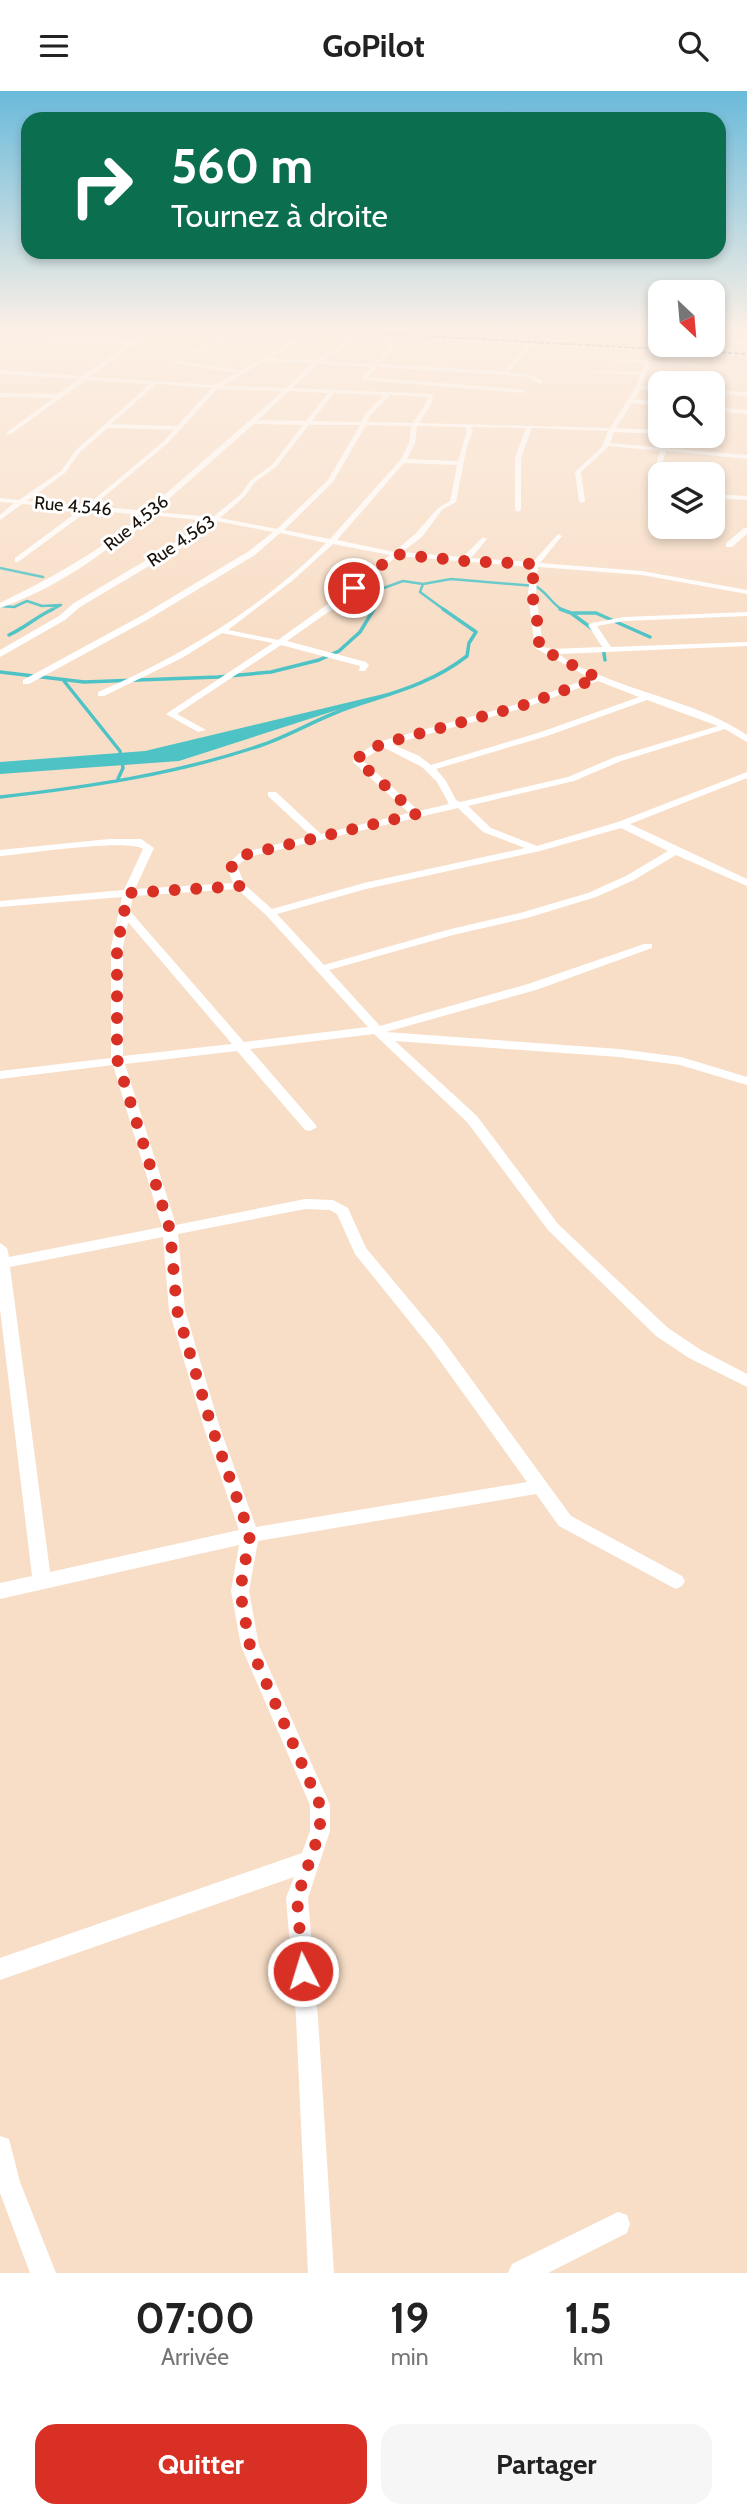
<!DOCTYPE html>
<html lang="fr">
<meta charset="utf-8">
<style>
:root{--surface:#fff;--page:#f6f6f6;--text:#222;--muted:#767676;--accent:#d93025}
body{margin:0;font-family:Cabin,sans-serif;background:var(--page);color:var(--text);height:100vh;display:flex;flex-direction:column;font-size:26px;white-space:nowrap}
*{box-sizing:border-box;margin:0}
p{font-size:23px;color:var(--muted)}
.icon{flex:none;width:38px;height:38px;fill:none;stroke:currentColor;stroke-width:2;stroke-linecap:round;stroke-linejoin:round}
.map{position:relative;height:2182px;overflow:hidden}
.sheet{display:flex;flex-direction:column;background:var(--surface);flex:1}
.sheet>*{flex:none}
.banner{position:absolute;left:21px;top:21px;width:705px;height:147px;border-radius:21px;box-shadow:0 4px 10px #0003;background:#0b6e4f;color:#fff;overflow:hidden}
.needle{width:46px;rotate:154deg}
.fabs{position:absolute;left:648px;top:189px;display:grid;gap:14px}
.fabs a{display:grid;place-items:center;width:77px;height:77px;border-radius:14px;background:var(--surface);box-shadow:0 4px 10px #0003;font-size:35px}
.pin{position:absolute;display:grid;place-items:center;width:60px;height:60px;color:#fff;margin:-30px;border:4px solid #fff;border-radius:50%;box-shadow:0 2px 7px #0007}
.me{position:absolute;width:77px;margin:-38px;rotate:355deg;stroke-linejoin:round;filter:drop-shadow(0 0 5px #0008)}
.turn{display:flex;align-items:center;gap:24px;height:147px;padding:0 35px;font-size:32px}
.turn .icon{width:91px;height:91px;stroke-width:2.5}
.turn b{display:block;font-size:49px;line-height:60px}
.eta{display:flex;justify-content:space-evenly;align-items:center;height:119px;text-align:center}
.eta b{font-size:42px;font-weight:800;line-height:49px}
.action{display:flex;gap:14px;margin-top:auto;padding:14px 35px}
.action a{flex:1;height:80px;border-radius:21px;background:var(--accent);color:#fff;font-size:28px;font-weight:800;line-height:80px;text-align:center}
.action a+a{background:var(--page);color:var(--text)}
header{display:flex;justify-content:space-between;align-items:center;height:91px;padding:0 35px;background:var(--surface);font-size:32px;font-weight:800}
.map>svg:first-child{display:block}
.water{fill:#4ec3c5}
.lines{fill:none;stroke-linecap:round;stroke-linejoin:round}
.stream-far1{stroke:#4ec3c5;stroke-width:2.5}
.stream{stroke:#4ec3c5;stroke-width:3.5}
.street{fill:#fff;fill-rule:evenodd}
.rail{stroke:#6e6052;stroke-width:2;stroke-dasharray:4.5 2;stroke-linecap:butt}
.route{stroke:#d93025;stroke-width:12;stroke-dasharray:0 21.6}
.labels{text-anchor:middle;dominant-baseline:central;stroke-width:6;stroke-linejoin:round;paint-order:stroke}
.far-street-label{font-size:18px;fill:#1a120a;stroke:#fff}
</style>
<header><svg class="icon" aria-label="menu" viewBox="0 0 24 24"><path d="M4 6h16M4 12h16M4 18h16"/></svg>GoPilot<svg class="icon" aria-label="search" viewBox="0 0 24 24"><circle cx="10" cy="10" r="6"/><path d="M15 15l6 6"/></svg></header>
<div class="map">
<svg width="747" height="2182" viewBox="0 0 747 2182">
<rect width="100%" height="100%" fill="#f8dec7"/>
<path class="water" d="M396,600L179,670L0,683V671L145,660Z"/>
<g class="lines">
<path class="stream-far1" d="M0,477L43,486
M423,493L420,501L446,520
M0,515L14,516L27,510L42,515L61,514L50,520
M373,520L378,499L403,490L423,493L451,488L535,495C548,501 552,515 565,520"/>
<path class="stream" d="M560,518L571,522L594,539
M571,522H596L650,546
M9,544C26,536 36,526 53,518
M603,556L605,569
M0,581L84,591L218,586L271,581L319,569L339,560L360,541L374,518
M64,590L120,660L123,677L117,690
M0,706C88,696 177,683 262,654C291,644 317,628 345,618C388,603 430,594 467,565L469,552L476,541L443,518"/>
<path class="street" d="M145,238H150L135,253L90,286L215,294L236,282L173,272L176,270L241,279L306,242L258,238L747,262V266L654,261L651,270L716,275L650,273L642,295L660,296V300L641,298L634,308L660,311V315L632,312L616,337L660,339V343L614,341L610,352L747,364V368L666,360L656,395L660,397V402L649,396L660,360L609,355L581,381L585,410L582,412L579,410L575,381L602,356L608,340L532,337L521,367V419L518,421L515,419V367L526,337L471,336L473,340L467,355L456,411L442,419L422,446L402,461L463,466L483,446L487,448L471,467L533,471L558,443L562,445L540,472L642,480L747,499V503L642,484L538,476L536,503L543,556L552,558L602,556L588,534L592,532L624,526L747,521V525L624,530L597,535L611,556L747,551V555L559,563C571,574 587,579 602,585C649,605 704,615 747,644V651L725,638L621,670L574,690L468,715L491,737L537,755L618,731L747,681V687L630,733L747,788V795L676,764L634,789L596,806L527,827L453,844L329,879L380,935L528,893L644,853H652V857L536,899L386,941L619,958L681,966L747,986V994L680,974L619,966L395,950L477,1025L558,1133L668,1237L701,1259L747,1283V1296L689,1267L656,1245L548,1139L467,1031L374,943L250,958L315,1033L317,1036L310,1040L305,1039L237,960L125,973L176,1134L305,1108L333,1109L348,1117L366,1157L442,1248L571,1425L682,1485L685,1490L682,1495L676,1498L670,1495L559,1435L536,1403L258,1450L249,1500L259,1555L330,1714V1740L308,1807L318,1927L334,2182H308L296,1927L286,1807L294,1786L0,1889V1867L302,1762L310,1740V1714L241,1555L231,1500L239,1454L0,1508V1492L32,1485L0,1218V1152L7,1157L9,1166L162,1136L113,974L0,988V980L111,967V856L122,806L0,816V810L124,799L143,758C129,747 24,763 0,765V759L109,748H141L154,757L135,798L233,792L226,774L240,762L311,745L268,705V701H276L321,743L409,722L353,671V667L378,651L518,613L590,587L535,557L528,503L531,476L397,465L341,512L287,550L366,571L369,574L365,580H359L360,575L281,554L177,623L206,639L198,641L166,623L273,552L222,542L182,567L104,605H98V601C181,565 262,517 326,452L280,442L255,464L147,529L29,593H23V589L141,525L249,460L273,441L216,430L181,456L80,516L65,529L0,566V559L59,525L74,512L175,452L208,430L150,424C106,462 55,498 0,517V512C51,487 99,461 142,424L89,419L18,471H15V467L81,418L22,413L0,429V424L14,412L0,411V407L19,409L61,380L76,359L150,293L86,289L11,343H7V341L54,307L0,306V302L58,303L79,288L0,283V279L83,285L127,253L0,246V242L131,250ZM312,242L354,245L316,269L270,267ZM361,245L527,254L504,280L379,273L398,252L382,249L380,252L391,253L374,273L323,270ZM532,254L649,260L646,269L579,267L645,272L641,281L566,279L640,284L636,296L610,337L419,332L432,312L433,303L292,297L319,273L371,276L361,287L364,289L523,302L525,299L368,286L377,276L505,284L527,286L540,293L542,290L530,284L509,281ZM265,270L312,272L286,297L223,295ZM156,293L212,297L177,335L111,333ZM217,298L283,300L146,420L93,415L168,352ZM289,300L328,302L306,330L258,329ZM334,302L384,304L364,324L361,331L312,330ZM390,304L428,306L426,312L413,332L367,331L369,326ZM254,333L303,334L272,374L251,389L241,403L213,426L154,421ZM309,334H360L328,389L277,438L220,427L245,405L255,391L276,376ZM366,334L411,335L409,352L401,368L330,448L284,439L333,391ZM417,335L465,336L467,340L458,370L407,368L415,352ZM108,337L174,339L164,350L86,415L27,410L65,382L80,361ZM404,372L457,374L450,410L438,417L416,442L394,461L337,449ZM333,453L390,464L335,508L278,549L228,539L292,490ZM598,590L639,606L541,641L431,674L419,665L392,653L524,617ZM647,609L718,635L615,666L568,686L460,711L456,709L446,690L436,678L547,645ZM383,656L422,676L437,691L449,713L419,720L362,669ZM458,717L483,741L525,757L364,792L272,818L245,794L237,775L248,766ZM621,737L668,760L626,785L588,802L520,822L447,839L324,874L277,823L366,798L540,760ZM237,798L266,824L368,936L244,951L130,820L133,805ZM128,831L232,953L123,965V856ZM305,1118L330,1119L337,1123L355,1163L430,1256L527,1391L256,1436L220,1337L185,1219L178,1143ZM163,1146L169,1219L204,1337L239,1439L50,1481L10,1176Z
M712,238L727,247L747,252V256L723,249L712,241Z
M180,240L271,245L274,247L231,246L194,263L192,260L226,245L182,243Z
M712,299L747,301V305L712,303Z
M712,316L747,319V323L712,320Z
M697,345H712L709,347Z
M712,403L747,405V409L712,407Z
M744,437H747V443L732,456H726V452Z
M0,2045L9,2048L20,2091L56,2182H30L0,2102Z
M618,2121L627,2124L630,2133L627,2142L548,2182H508L512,2173Z"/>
<path class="rail" d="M293,238L747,263"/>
</g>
<linearGradient id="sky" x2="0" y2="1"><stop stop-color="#6abada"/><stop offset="0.44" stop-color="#fcf0e6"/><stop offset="1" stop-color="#fcf0e6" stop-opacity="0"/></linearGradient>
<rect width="747" height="543" fill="url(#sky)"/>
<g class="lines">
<path class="route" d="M303,1880L297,1807L320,1740V1714L250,1555L240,1500L250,1444L212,1337L177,1219L170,1139L117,968V856L128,802L240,795L231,774L244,764L416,723L356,668L381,653L521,615L598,587L539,557V540L531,497L536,473L464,470L395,463L354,497"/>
</g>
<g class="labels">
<g class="far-street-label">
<text transform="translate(73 415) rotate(5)">Rue 4.546</text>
<text transform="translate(136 432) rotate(-39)">Rue 4.536</text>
<text transform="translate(181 450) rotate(-34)">Rue 4.563</text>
</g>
</g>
</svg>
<div class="fabs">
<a><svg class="needle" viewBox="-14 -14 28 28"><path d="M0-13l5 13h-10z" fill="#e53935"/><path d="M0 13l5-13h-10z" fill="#767676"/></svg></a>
<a><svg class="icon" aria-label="search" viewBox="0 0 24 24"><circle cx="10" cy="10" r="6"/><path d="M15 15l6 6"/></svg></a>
<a><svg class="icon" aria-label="layers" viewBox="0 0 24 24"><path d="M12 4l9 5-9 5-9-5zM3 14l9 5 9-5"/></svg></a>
</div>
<div class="pin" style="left:354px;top:497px;background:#d93025"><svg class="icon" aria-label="arrive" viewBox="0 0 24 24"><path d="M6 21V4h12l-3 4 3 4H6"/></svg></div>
<svg class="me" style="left:303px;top:1880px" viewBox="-20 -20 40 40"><circle r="17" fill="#d93025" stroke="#fff" stroke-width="3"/><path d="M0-11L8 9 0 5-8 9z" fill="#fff"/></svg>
<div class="banner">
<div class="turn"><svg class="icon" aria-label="right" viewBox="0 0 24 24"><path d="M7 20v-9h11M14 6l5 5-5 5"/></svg><div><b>560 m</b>Tournez à droite</div></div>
</div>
</div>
<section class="sheet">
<div class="eta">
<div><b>07:00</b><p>Arrivée</p></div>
<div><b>19</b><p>min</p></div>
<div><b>1.5</b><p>km</p></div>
</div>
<div class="action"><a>Quitter</a><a>Partager</a></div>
</section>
